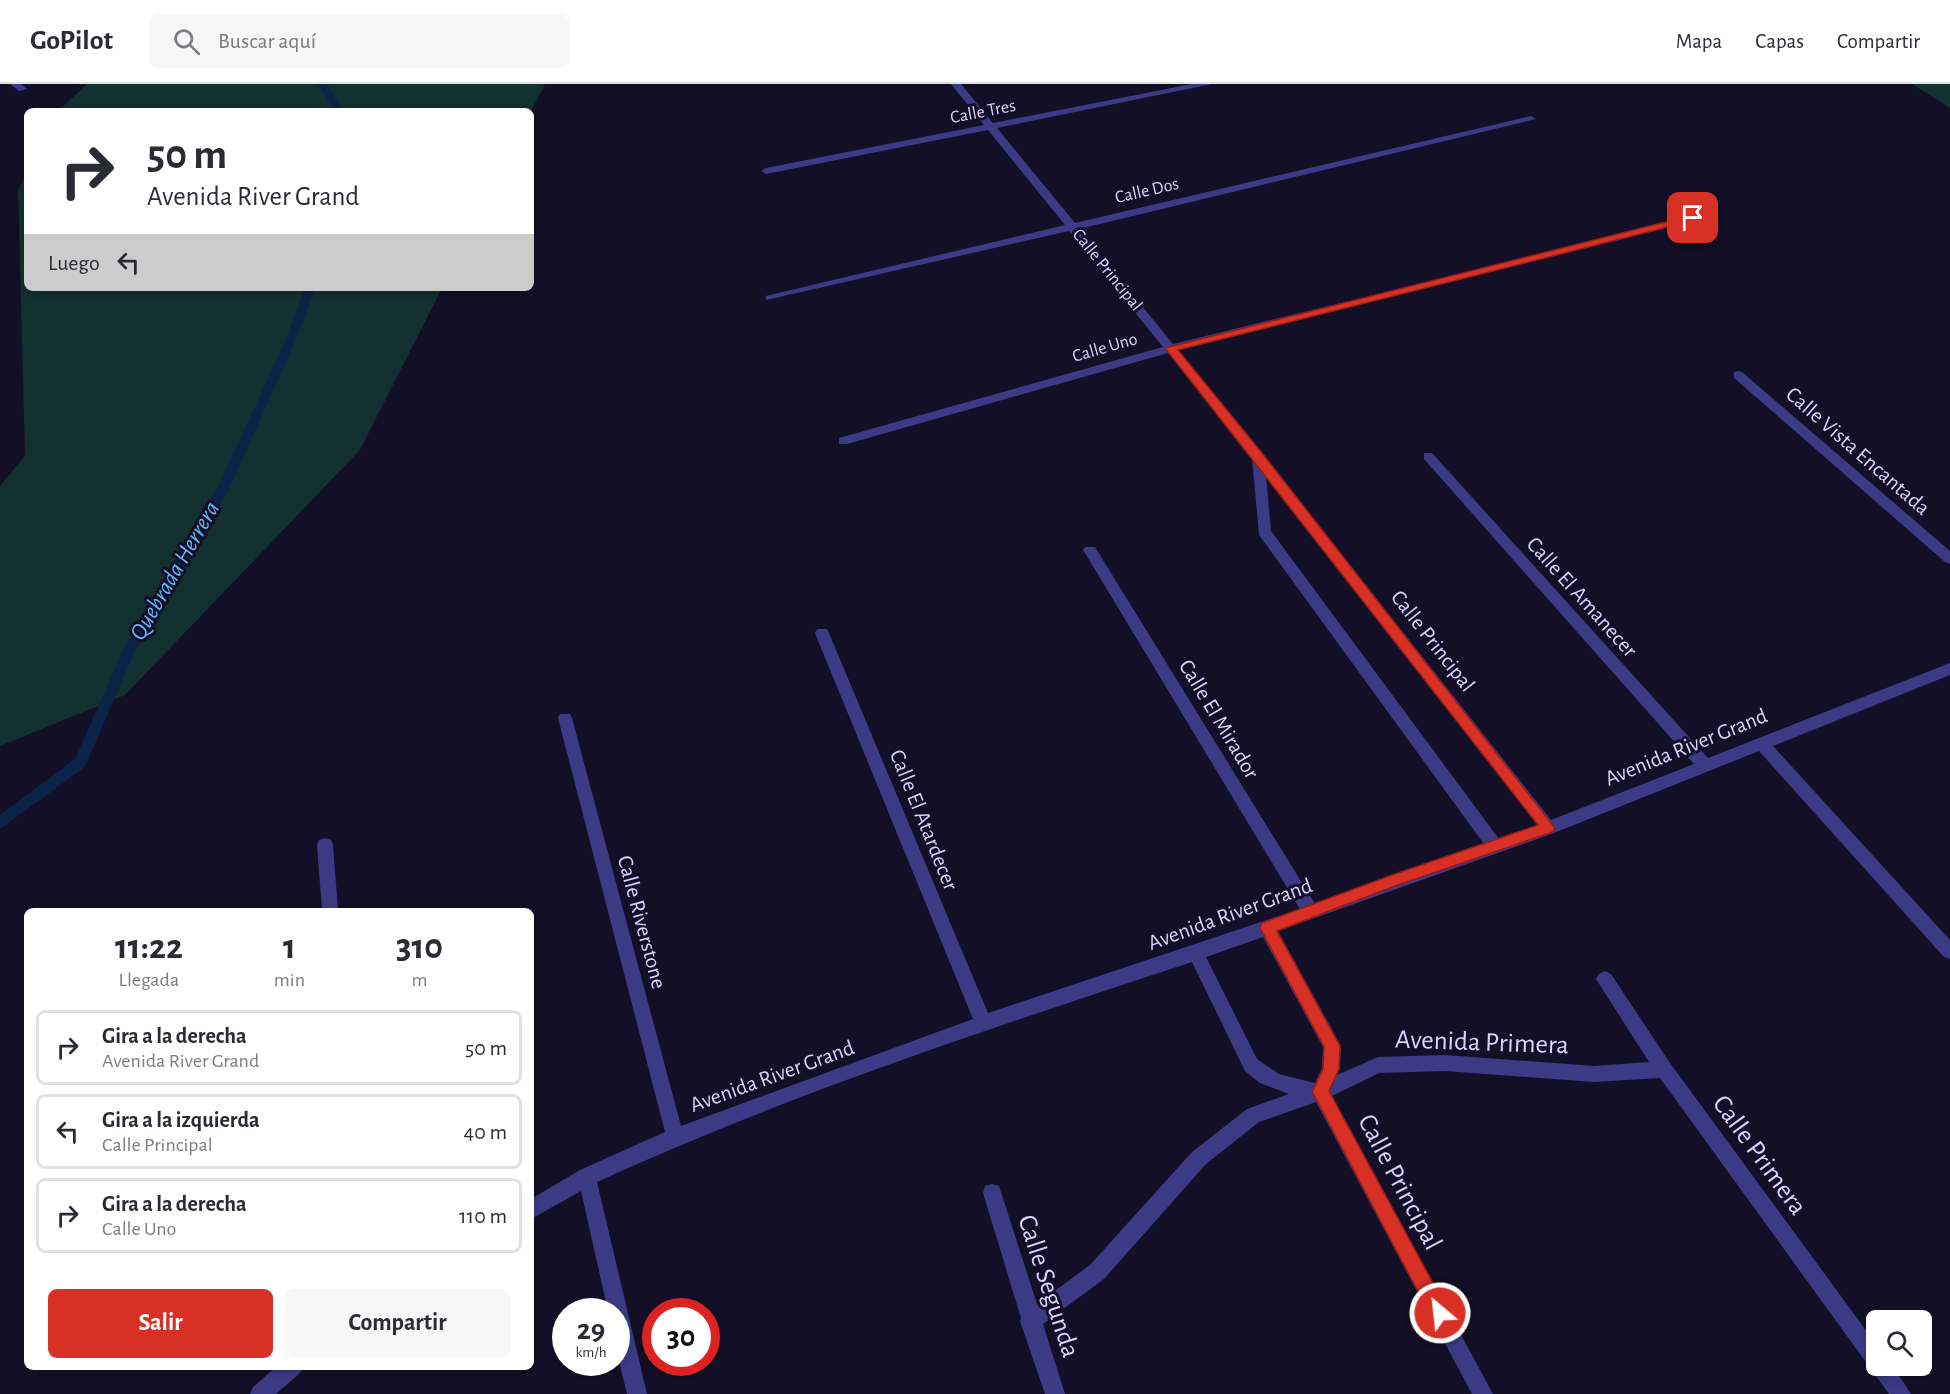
<!DOCTYPE html>
<html lang="es">
<meta charset="utf-8">
<style>
:root{--surface:#fff;--page:#f7f7f7;--text:#2b2b33;--muted:#7c7c81;--line:#e1e1e2;--accent:#d93025}
body{margin:0;font-family:"Alegreya Sans",sans-serif;background:var(--page);color:var(--text);height:100vh;display:flex;flex-direction:column;font-size:22px;white-space:nowrap}
*{box-sizing:border-box;margin:0}
p{font-size:20px;color:var(--muted)}
.icon{flex:none;width:33px;height:33px;fill:none;stroke:currentColor;stroke-width:2;stroke-linecap:round;stroke-linejoin:round}
.map{position:relative;flex:1;overflow:hidden}
.details{position:absolute;left:24px;top:824px;width:510px;height:462px;display:flex;flex-direction:column;background:var(--surface);border-radius:9px;box-shadow:0 3px 9px #0003}
.details>*{flex:none}
.guide{position:absolute;left:24px;top:24px;width:510px;height:183px;border-radius:9px;box-shadow:0 3px 9px #0003;background:#fff;color:var(--text);overflow:hidden}
.fabs{position:absolute;left:1866px;top:1226px;display:grid;gap:12px}
.fabs a{display:grid;place-items:center;width:66px;height:66px;border-radius:9px;background:var(--surface);box-shadow:0 3px 9px #0003;font-size:30px}
.speed{position:absolute;left:552px;top:1214px;display:flex;gap:12px;font-size:30px;font-weight:700;text-align:center}
.speed>*{display:grid;place-content:center;width:78px;height:78px;border-radius:50%;background:var(--surface);box-shadow:0 3px 9px #0003;line-height:1}
.speed small{font-size:15px;font-weight:400}
.speed .limit{border:9px solid #d22;background:#fff;color:#111}
.pin{position:absolute;display:grid;place-items:center;width:51px;height:51px;color:#fff;margin:-26px;border-radius:12px;box-shadow:0 3px 9px #0006}
.me{position:absolute;width:66px;margin:-33px;rotate:332deg;stroke-linejoin:round;filter:drop-shadow(0 0 4px #0008)}
.turn{display:flex;align-items:center;gap:21px;height:126px;padding:0 24px;font-size:27px}
.turn .icon{width:78px;height:78px;stroke-width:2.5}
.turn b{display:block;font-size:42px;line-height:51px}
.then{display:flex;align-items:center;height:57px;padding:0 24px;background:#0003;gap:12px;font-size:22px}
.eta{display:flex;justify-content:space-evenly;align-items:center;height:102px;text-align:center}
.eta b{font-size:36px;font-weight:600;line-height:42px}
.primary-button{display:flex;gap:12px;margin-top:auto;padding:12px 24px}
.primary-button a{flex:1;height:69px;border-radius:9px;background:var(--accent);color:#fff;font-size:24px;font-weight:600;line-height:69px;text-align:center}
.primary-button a+a{background:var(--page);color:var(--text)}
ul{padding:0;list-style:none}
li{display:flex;align-items:center;gap:18px;height:75px;margin:0 12px 9px;padding:0 12px;border:3px solid var(--line);border-radius:9px}
li div{flex:1}
li b{display:block;font-size:22px}
li em{font-style:normal}
header{display:flex;align-items:center;gap:36px;box-sizing:border-box;height:84px;padding:0 30px;background:var(--surface);border-bottom:2px solid var(--line)}
header strong{font-size:28px}
nav{display:flex;gap:33px;margin-inline-start:auto;font-size:21px}
.search{width:420px;height:54px;background:var(--page);display:flex;align-items:center;gap:15px;box-sizing:border-box;padding:0 21px;border-radius:9px;color:var(--muted);font-size:22px}
.map>svg:first-child{display:block}
.green{fill:#12302f}
.lines{fill:none;stroke-linecap:round;stroke-linejoin:round}
.stream{fill:#0c2248;fill-rule:evenodd}
.minor{fill:#3d3a85;fill-rule:evenodd}
.route{fill:#d93025;stroke:#8d1f18;stroke-width:1.5}
.labels{text-anchor:middle;dominant-baseline:central;stroke-width:6;stroke-linejoin:round;paint-order:stroke}
.far-street-label{font-size:18px;fill:#d9d4ff;stroke:#130f26}
.street-label{font-size:22px;fill:#d9d4ff;stroke:#130f26}
.water-label{font-size:24px;font-style:italic;fill:#62b6ff;stroke:#130f26}
.near-street-label{font-size:27px;fill:#d9d4ff;stroke:#130f26}
</style>
<header>
<strong>GoPilot</strong>
<div class="search"><svg class="icon" aria-label="search" viewBox="0 0 24 24"><circle cx="10" cy="10" r="6"/><path d="M15 15l6 6"/></svg>Buscar aquí</div>
<nav><a>Mapa</a><a>Capas</a><a>Compartir</a></nav>
</header>
<div class="map">
<svg width="1950" height="1310" viewBox="0 0 1950 1310">
<rect width="100%" height="100%" fill="#130f26"/>
<path class="green" d="M87,0H545L531,27H58Z
M1912,0H1950V24Z
M27,88V204H442L360,366L125,611L0,662V402L25,372L18,106Z"/>
<g class="lines">
<path class="stream" d="M318,0H326L343,27H335Z
M305,204H315L294,260L230,403L135,567L85,683L0,745V731L75,675L123,566L218,403L284,260Z"/>
<path class="minor" d="M10,0H21L27,5L19,7Z
M951,0H961L993,39L1192,0H1212L997,44L1075,139L1531,32L1536,35L1079,145L1173,260L1697,132V136L1178,266L1262,369L1551,736L1694,680L1424,375V369H1432L1708,674L1950,579V591L1773,662L1950,856V875L1944,873L1759,667L1554,749L1278,847L1341,962L1340,985L1337,991L1378,973L1445,971L1594,982L1649,978L1596,895L1599,890L1605,887L1611,890L1670,979L1876,1260V1281H1892L1911,1310H1889L1660,994L1594,998L1445,987L1379,989L1332,1012L1493,1310H1472L1316,1018L1259,1038L1206,1080L1104,1195L1043,1240L1065,1310H1045L1020,1237L1021,1234L983,1109L985,1102L992,1100L999,1102L1037,1220L1090,1181L1192,1068L1247,1025L1289,1010L1260,999L1245,987L1192,878C992,944 789,1010 597,1098L647,1310H627L616,1265V1227H608L581,1107L531,1135V1115L580,1086L665,1048L558,634L560,630H570L572,634L681,1042L973,935L815,549L817,545H827L829,549L988,929L1300,825L1085,469L1083,466L1085,463H1095L1315,820L1484,760L1259,451L1252,373L1168,269L847,360H839V354L1163,263L1069,147L766,216V212L1065,141L988,46L766,90L761,87L766,84L984,41ZM1266,391L1537,741L1499,755L1271,447ZM1263,853L1323,963L1322,984L1315,999L1279,990L1257,975L1206,873Z
M1738,287L1742,288L1950,467V480L1945,478L1734,294V288Z
M325,754L331,756L333,761L338,826H322L317,761L319,756Z
M277,1282H303L300,1289L276,1310H250L253,1303Z"/>
</g>
<path class="route" d="M1693,131L1696,132V136L1178,266L1262,369L1555,744L1553,748L1395,802L1277,847L1340,962L1339,985L1329,1007L1446,1223L1449,1229L1446,1236L1440,1238L1433,1236L1315,1013L1312,1008L1323,985L1324,963L1260,844L1262,839L1392,791L1538,741L1165,264Z"/>
<g class="labels">
<g class="far-street-label">
<text transform="translate(983 28) rotate(-11)">Calle Tres</text>
<text transform="translate(1147 107) rotate(-13)">Calle Dos</text>
<text transform="translate(1107 186) rotate(51)">Calle Principal</text>
<text transform="translate(1105 264) rotate(-16)">Calle Uno</text>
</g>
<g class="street-label">
<text transform="translate(1858 367) rotate(41)">Calle Vista Encantada</text>
<text transform="translate(1582 513) rotate(48)">Calle El Amanecer</text>
<text transform="translate(1433 557) rotate(52)">Calle Principal</text>
<text transform="translate(1219 635) rotate(59)">Calle El Mirador</text>
<text transform="translate(1686 663) rotate(-22)">Avenida River Grand</text>
<text transform="translate(924 736) rotate(68)">Calle El Atardecer</text>
<text transform="translate(1230 830) rotate(-20)">Avenida River Grand</text>
<text transform="translate(642 838) rotate(75)">Calle Riverstone</text>
<text transform="translate(772 992) rotate(-20)">Avenida River Grand</text>
</g>
<g class="water-label">
<text transform="translate(175 487) rotate(-60)">Quebrada Herrera</text>
</g>
<g class="near-street-label">
<text transform="translate(1482 958) rotate(2)">Avenida Primera</text>
<text transform="translate(1760 1071) rotate(54)">Calle Primera</text>
<text transform="translate(1400 1098) rotate(62)">Calle Principal</text>
<text transform="translate(1049 1202) rotate(72)">Calle Segunda</text>
</g>
</g>
</svg>
<div class="fabs">
<a><svg class="icon" aria-label="search" viewBox="0 0 24 24"><circle cx="10" cy="10" r="6"/><path d="M15 15l6 6"/></svg></a>
</div>
<div class="speed"><div>29<small>km/h</small></div><div class="limit">30</div></div>
<div class="pin" style="left:1693px;top:134px;background:#d93025"><svg class="icon" aria-label="arrive" viewBox="0 0 24 24"><path d="M6 21V4h12l-3 4 3 4H6"/></svg></div>
<svg class="me" style="left:1440px;top:1229px" viewBox="-20 -20 40 40"><circle r="17" fill="#d93025" stroke="#fff" stroke-width="3"/><path d="M0-11L8 9 0 5-8 9z" fill="#fff"/></svg>
<div class="guide">
<div class="turn"><svg class="icon" aria-label="right" viewBox="0 0 24 24"><path d="M7 20v-9h11M14 6l5 5-5 5"/></svg><div><b>50 m</b>Avenida River Grand</div></div>
<div class="then">Luego<svg class="icon" aria-label="left" viewBox="0 0 24 24"><path d="M17 20v-9H6M10 6l-5 5 5 5"/></svg></div>
</div>
<section class="details">
<div class="eta">
<div><b>11:22</b><p>Llegada</p></div>
<div><b>1</b><p>min</p></div>
<div><b>310</b><p>m</p></div>
</div>
<ul>
<li><svg class="icon" aria-label="right" viewBox="0 0 24 24"><path d="M7 20v-9h11M14 6l5 5-5 5"/></svg><div><b>Gira a la derecha</b><p>Avenida River Grand</p></div><em>50 m</em></li>
<li><svg class="icon" aria-label="left" viewBox="0 0 24 24"><path d="M17 20v-9H6M10 6l-5 5 5 5"/></svg><div><b>Gira a la izquierda</b><p>Calle Principal</p></div><em>40 m</em></li>
<li><svg class="icon" aria-label="right" viewBox="0 0 24 24"><path d="M7 20v-9h11M14 6l5 5-5 5"/></svg><div><b>Gira a la derecha</b><p>Calle Uno</p></div><em>110 m</em></li>
</ul>
<div class="primary-button"><a>Salir</a><a>Compartir</a></div>
</section>
</div>
